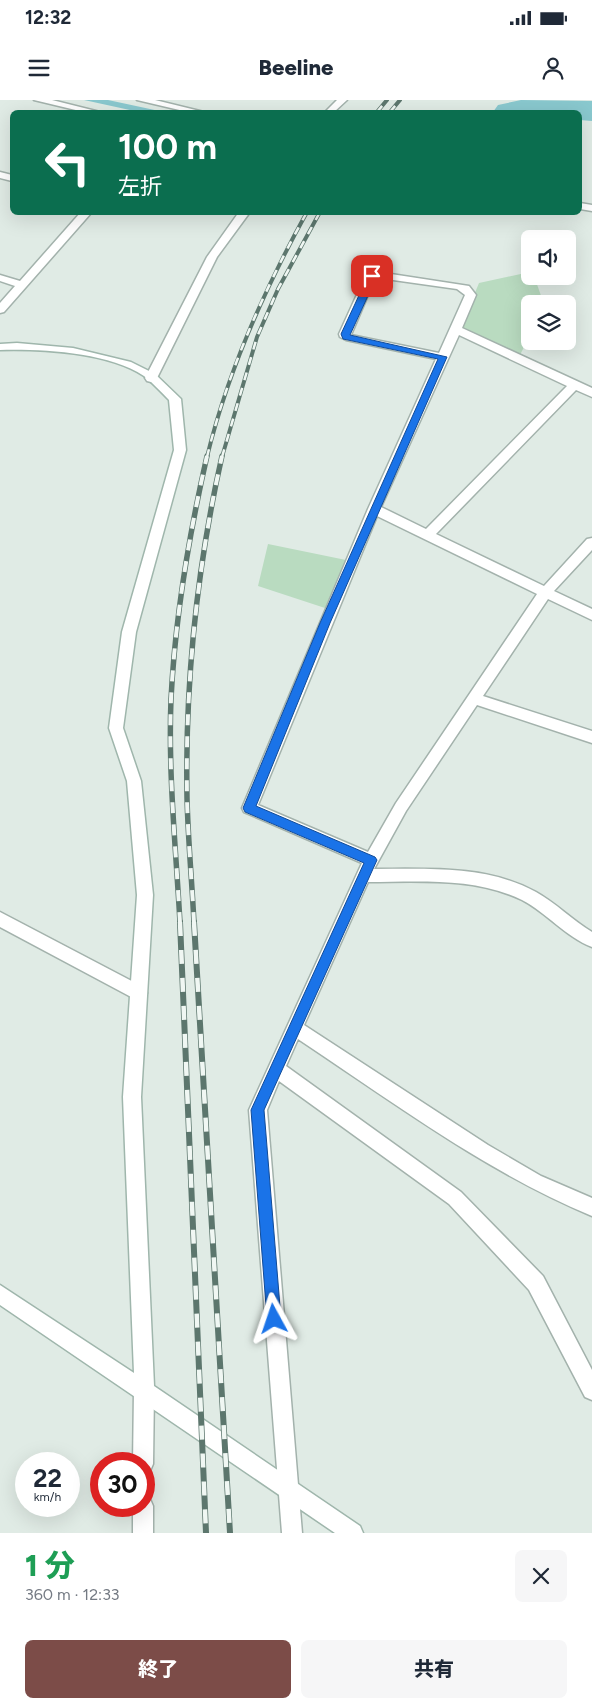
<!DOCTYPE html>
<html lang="ja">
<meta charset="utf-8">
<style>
:root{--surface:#fff;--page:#f6f6f7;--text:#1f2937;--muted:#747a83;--accent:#7c4c48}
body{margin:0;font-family:Figtree,"Noto Sans JP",sans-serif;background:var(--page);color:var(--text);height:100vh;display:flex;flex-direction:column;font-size:19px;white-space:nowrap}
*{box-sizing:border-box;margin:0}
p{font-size:16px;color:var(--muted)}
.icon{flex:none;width:28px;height:28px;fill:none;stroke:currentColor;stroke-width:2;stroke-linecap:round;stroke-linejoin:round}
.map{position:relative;height:1433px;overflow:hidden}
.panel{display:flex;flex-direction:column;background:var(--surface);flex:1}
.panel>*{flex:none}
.top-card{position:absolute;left:10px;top:10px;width:572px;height:105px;border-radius:8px;box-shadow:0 5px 20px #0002;background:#0b6e4f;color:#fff;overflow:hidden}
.buttons{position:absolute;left:521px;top:130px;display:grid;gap:10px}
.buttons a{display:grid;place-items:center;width:55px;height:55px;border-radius:8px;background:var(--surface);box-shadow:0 5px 20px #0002;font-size:25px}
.speed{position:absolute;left:15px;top:1352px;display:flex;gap:10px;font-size:25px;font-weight:700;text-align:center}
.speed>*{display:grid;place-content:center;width:65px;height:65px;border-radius:50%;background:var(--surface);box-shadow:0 5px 20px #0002;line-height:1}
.speed small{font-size:12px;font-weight:400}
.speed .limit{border:8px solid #d22;background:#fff;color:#111}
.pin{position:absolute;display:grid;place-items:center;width:42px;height:42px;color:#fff;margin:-21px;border-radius:10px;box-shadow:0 2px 8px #0006}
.me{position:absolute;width:55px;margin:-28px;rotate:355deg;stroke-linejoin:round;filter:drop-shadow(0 0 4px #0008)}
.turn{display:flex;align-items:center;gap:18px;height:105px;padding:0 25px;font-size:22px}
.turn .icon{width:65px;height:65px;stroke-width:2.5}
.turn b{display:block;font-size:35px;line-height:42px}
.round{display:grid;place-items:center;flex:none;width:52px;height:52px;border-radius:8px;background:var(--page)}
.overview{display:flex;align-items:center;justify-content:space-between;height:85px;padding:0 25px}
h1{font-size:30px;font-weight:800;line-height:38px;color:#1e9e55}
.button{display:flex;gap:10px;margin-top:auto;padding:10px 25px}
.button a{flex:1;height:58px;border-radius:8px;background:var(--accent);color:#fff;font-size:20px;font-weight:800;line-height:58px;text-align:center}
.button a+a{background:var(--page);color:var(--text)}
.status{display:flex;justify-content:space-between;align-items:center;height:35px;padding:0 25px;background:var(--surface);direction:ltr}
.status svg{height:14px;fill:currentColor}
header{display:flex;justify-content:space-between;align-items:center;height:65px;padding:0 25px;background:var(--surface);font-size:22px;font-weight:800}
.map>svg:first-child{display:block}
.green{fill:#b9dbc0}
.water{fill:#89c8ce}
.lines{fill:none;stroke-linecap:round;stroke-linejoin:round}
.river{fill:#89c8ce;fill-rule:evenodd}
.street-casing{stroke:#a3b2ac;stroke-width:3}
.secondary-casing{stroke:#9fb6ac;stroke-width:3}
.street{fill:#fff;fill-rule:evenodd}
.secondary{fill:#fff;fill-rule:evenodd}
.rail-far2-casing{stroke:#5c766d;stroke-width:4}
.rail-far1-casing{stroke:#5c766d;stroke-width:5.5}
.rail-casing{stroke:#5c766d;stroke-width:6}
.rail-far2{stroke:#f0f7f3;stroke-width:2.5;stroke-dasharray:8;stroke-linecap:butt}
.rail-far1{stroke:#f0f7f3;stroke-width:4;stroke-dasharray:11;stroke-linecap:butt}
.rail{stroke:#f0f7f3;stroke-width:4.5;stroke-dasharray:14;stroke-linecap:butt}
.route{fill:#1a73e8;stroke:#114b97}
</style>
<div class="status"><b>12:32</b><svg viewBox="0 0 49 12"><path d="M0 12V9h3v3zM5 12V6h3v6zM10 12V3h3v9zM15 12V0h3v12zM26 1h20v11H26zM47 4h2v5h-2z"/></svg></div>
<header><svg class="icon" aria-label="menu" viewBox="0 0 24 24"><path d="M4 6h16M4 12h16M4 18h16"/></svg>Beeline<svg class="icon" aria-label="person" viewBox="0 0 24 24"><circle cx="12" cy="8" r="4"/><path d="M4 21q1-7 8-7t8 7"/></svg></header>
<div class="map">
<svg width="592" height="1433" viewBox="0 0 592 1433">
<rect width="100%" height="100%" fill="#e0ebe5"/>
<path class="green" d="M530,172V176H534L544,204H530V235L520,255L460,229L479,183Z
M268,444L346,460L325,508L258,486Z"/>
<path class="water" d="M84,0H108L164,12H139Z"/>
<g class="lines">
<path class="river" d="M521,0L592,1V21L580,20V12H493L498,5Z"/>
<g class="street-casing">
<path id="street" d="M34,0H52L100,12H84Z
M137,0H155L204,12H188Z
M337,0H347L334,12H325Z
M0,72L12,75V81L0,78Z
M580,103L592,105V111L580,109Z
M81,112H92L4,212L0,213V203L15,186L0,181V175L20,181Z
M239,112H250L217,157L157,278L151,282L147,281L145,278L207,157Z
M378,172L469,186L476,195L462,228L592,288V297L576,290L436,434L544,486L587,439L592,438V450L554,491L592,509V520L548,499L483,596L592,631V643L477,605L406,711L374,769C428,769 487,765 536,792C556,803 572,820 592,832V847C566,837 547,813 522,800C475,777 419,782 368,782L304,925L488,1045L541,1076L592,1098V1116C486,1072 393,1002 298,939L286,966L461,1092L543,1176L592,1270V1300L585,1297L529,1190L449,1104L279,981L267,1010L302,1433H282L249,1010L362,763L244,712L242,708L368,409L436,259L346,240L340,237L339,234L364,179ZM379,178L457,189L465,195L439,253L351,235L374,181ZM459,235L567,286L426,429L381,407ZM377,416L537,494L396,703L368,752L258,705Z
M0,812L145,888L147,893L145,898L139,900L133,898L0,827Z
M144,1280L151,1283L154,1290L153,1364L150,1371L144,1374V1364H133L134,1290L137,1283Z
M144,1396L150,1399L153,1406V1433H133V1406H144Z"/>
</g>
<g class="secondary-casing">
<path id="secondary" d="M17,243L73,248L131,262L155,274L181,299L186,350L136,532L123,628L141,681L153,795L141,997L154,1286L360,1426L363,1433H335L0,1205V1185L134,1273L123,997L137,795L127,681L109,628L122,532L174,350L169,300C161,292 153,283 144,276C107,252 42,249 0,250V244Z"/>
</g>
<use href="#street" class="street"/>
<use href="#secondary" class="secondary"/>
<g class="rail-far2-casing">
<path id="rail-far2" d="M377,12L387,0
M390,12L400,0
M207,357C228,270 264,190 307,112
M222,357L257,237L278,189L320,112"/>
</g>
<g class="rail-far1-casing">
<path id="rail-far1" d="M180,823C176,749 168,674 171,599C175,518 189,435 207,356
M194,823C192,782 188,740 187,698C185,584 197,467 222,356"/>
</g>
<g class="rail-casing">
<path id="rail" d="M180,822L206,1433
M194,822L230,1433"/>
</g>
<use href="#rail-far2" class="rail-far2"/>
<use href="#rail-far1" class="rail-far1"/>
<use href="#rail" class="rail"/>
</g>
<path class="route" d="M372,173L377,176L350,235L447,257L330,523L256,706L375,757L377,760L264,1010L281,1219L279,1224L274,1226L269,1224L267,1219L251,1010L364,763L245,712L243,708L320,523L438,259L343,239L341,234L368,176Z"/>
</svg>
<div class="buttons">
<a><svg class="icon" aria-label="sound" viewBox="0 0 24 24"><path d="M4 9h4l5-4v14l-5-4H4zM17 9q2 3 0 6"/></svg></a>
<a><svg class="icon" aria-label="layers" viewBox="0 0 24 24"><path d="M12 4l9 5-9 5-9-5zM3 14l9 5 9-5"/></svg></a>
</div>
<div class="speed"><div>22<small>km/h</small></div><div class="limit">30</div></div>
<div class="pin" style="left:372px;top:176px;background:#d93025"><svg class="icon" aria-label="arrive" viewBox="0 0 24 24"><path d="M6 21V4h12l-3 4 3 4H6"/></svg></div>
<svg class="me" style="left:274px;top:1219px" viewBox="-20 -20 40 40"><path d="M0-17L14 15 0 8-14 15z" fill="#1a73e8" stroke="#fff" stroke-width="4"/></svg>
<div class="top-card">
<div class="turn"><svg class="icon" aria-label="left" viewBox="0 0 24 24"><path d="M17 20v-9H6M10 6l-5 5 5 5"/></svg><div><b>100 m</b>左折</div></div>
</div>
</div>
<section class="panel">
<div class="overview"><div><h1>1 分</h1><p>360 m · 12:33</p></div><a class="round"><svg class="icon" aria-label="close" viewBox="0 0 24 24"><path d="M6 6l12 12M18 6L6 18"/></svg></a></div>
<div class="button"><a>終了</a><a>共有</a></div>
</section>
